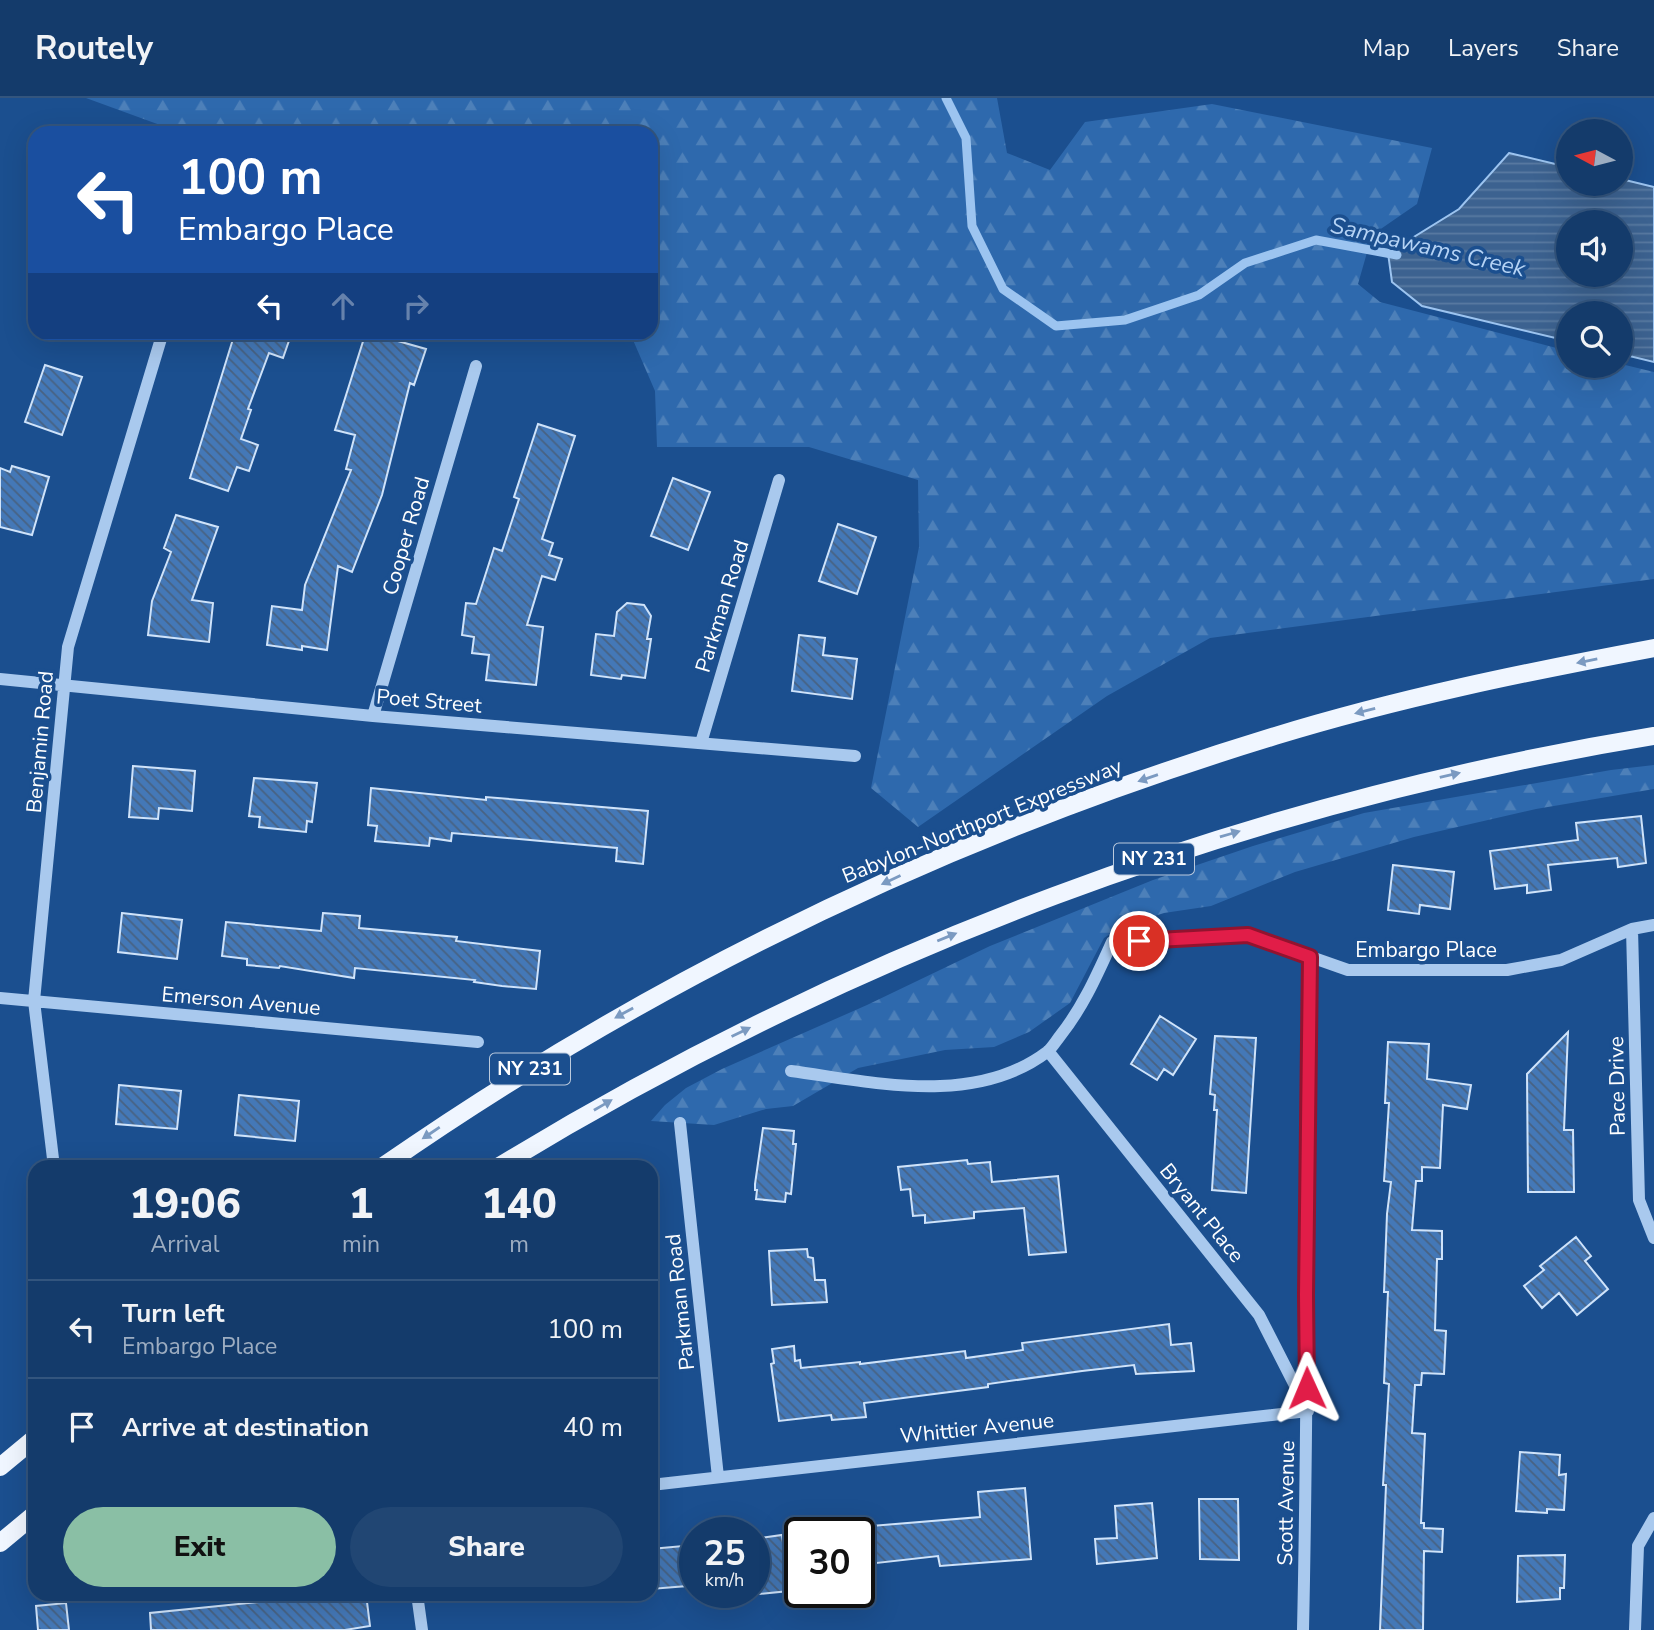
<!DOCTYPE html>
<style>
:root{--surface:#143b6b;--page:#214673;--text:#f1f3f6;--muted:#9dadc1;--line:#33557e;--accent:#8abfa5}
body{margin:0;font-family:"Nunito Sans",sans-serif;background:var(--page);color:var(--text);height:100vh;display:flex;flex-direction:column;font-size:26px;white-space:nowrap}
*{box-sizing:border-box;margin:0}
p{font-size:23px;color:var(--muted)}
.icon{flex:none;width:38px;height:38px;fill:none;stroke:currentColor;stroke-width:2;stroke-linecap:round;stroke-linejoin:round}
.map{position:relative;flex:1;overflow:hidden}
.details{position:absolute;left:28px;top:1062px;width:630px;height:441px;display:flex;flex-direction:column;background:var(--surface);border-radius:21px;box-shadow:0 7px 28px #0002,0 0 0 2px var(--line)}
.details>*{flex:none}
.hud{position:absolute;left:28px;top:28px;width:630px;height:214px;border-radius:21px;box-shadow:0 7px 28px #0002,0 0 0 2px var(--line);background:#1a4fa0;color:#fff;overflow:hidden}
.needle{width:46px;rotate:277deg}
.fabs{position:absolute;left:1556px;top:21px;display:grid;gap:14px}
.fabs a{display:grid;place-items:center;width:77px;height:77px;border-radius:50%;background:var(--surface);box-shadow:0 7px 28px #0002,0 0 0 2px var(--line);font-size:35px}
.speed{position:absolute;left:679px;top:1419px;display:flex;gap:14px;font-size:35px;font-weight:700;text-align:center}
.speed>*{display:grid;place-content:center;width:91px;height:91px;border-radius:50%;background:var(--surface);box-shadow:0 7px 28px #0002,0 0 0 2px var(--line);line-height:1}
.speed small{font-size:18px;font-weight:400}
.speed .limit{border:4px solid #111;border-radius:10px;background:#fff;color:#111}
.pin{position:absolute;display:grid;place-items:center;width:60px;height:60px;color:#fff;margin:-30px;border:4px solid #fff;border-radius:50%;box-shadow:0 2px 7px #0007}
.me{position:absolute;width:77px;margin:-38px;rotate:359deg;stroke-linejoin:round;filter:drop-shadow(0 0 5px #0008)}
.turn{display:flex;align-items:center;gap:24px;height:147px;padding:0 35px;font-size:32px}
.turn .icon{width:91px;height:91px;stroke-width:2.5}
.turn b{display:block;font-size:49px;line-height:60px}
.lanes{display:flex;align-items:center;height:66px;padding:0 35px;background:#0003;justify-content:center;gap:35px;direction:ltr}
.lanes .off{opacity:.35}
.eta{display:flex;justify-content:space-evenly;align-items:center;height:119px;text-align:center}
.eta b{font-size:42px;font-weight:800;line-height:49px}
.cta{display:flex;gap:14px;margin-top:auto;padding:14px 35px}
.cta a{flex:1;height:80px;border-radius:42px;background:var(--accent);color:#111;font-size:28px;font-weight:800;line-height:80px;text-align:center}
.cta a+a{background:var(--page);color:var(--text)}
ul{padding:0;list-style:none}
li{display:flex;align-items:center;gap:21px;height:98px;padding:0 35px;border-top:2px solid var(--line)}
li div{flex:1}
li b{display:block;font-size:26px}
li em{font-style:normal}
header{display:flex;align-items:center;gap:42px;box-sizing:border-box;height:98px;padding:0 35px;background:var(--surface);border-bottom:2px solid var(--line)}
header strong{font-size:33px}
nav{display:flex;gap:38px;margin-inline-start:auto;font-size:24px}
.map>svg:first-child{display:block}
.forest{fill:url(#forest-firs)}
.water{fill:url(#water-rules);stroke:#9cc4f0;stroke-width:2;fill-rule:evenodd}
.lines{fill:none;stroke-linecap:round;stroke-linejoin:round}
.stream{stroke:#9cc4f0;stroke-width:9}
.building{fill:url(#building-back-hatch);stroke:#cfe3fa;stroke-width:2}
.minor{stroke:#a9c9ee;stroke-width:12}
.major{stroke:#f0f6ff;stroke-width:18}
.oneway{fill:#7b9ac1}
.route-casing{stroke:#92132f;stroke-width:18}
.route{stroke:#e11d48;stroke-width:12}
.labels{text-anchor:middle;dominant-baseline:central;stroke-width:7;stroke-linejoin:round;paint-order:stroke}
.shield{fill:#1b4f8f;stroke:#bbcadd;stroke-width:2}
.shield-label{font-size:19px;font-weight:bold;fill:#fff}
.street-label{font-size:21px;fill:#fff;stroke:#1b4f8f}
.water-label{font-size:23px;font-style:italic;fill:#b5d3f5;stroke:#1b4f8f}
</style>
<header>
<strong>Routely</strong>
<nav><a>Map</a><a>Layers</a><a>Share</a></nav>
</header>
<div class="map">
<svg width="1654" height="1532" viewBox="0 0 1654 1532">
<defs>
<pattern id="forest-firs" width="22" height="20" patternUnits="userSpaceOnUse" patternTransform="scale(1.75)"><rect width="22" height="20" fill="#2e69ad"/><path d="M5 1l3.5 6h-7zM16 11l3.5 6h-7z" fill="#4d80b9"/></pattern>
<pattern id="water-rules" width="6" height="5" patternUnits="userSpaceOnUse" patternTransform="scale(1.75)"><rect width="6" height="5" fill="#3c6290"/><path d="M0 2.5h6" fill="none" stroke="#597aa1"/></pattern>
<pattern id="building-back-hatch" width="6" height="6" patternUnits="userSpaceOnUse" patternTransform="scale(1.75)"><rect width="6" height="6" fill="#4478b7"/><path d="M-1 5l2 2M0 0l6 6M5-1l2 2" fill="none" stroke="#486282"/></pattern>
</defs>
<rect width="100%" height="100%" fill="#1b4f8f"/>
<path class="forest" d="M86,0H997L1007,55L1050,72L1085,24L1212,6L1432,50L1417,106L1372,137L1358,186L1380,204L1568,253V268H1620L1621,266L1654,274V481L1210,540L1107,598L918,729L871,690L919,449L918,382L809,349H657L655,293L630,235L651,234V35H182Z
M1654,667V691L1536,711L1414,739L1295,774L1211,808L1164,815L1121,829L1104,840L1070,905L1029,934L994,949L945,952L858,970L793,1008L766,1011L714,1027L651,1023L665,1007L686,990L722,971L867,907L990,848L1153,782L1253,748L1364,715L1611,672Z"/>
<path class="water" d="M1509,55L1568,69V86H1620L1621,81L1654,89V264L1621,256L1620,215H1568V243L1422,208L1392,184L1388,155L1459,111ZM1568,124H1620V177H1568Z"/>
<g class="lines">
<path class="stream" d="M946,0L966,40L972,128L1003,191L1056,228L1125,222L1199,197L1245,165L1316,142L1397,157"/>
</g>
<path class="building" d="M222,234H292L283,260L269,255L248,311L251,312L241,341L258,347L249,373L237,369L228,393L190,380L233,241L221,237Z
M366,234L426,251L414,287L410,285L382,397L352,474L338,468L327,552L302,548V552L267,547L272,508L302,512L305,487L351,372L346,371L355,337L335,332Z
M45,267L82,279L62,337L25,324Z
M538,326L575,338L542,441L553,445L549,457L562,461L555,482L542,478L527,527L543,529L536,587L486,582L489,557L472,555L474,539L462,537L466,505L476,506L494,450L502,453L519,401L514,399Z
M12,368L49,379L32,437L0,429V370L10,374Z
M673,380L710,394L688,452L651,438Z
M176,417L218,429L192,502L213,505L209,544L148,537L152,503L171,454L164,450Z
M838,426L876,439L857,496L819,483Z
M627,505L644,507L651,518L647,541H651L645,580L622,577L621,581L591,577L596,536L614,538L617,514Z
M799,537L825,540L823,557L857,561L852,601L792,593Z
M133,668L195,673L192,713L159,710L158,721L129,719Z
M254,680L317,685L312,724L307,723L306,734L259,729L260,719L249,718Z
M371,690L486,702V699L648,713L643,766L616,763L617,750L452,735L451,743L430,740L429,748L375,743L377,728L368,727Z
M1641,718L1646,765L1618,769L1617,760L1548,767L1551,792L1527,795V787L1495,791L1490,753L1578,742L1576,725Z
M1393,767L1454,774L1450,811L1420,807L1419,816L1388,812Z
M122,815L182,822L177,861L118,854Z
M323,815L360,818L359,830L457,839L456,843L540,853L536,891L502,888L474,884L475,882L355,870L354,880L280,868L279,870L247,867V861L222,858L226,824L321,833Z
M1160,918L1196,941L1173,977L1164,971L1157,982L1131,966Z
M1568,934L1564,1032H1573L1574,1094H1528L1527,976Z
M1215,938L1256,940L1246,1095L1212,1092L1217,1012H1214L1215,997L1210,996Z
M1388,944L1429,946L1427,981L1471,987L1467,1011L1443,1007L1440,1070L1422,1069V1083H1416L1412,1132L1442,1133V1161H1437L1435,1232L1446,1233L1444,1276L1422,1275L1421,1287H1415L1412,1335L1425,1336L1421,1425H1424V1430L1443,1431L1442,1454L1424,1453L1423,1532H1380L1386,1387H1383L1389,1286L1384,1285L1388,1194H1384L1387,1116L1391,1084L1384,1083L1389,1005H1385Z
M119,987L181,993L177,1031L116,1026Z
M239,997L299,1003L295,1043L235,1037Z
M763,1030L794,1033L793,1046H796L791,1096L786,1095L785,1104L756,1101L757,1092H755V1086Z
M967,1062L968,1066L990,1064L992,1084L1058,1078L1066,1154L1029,1157L1024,1110L974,1114V1120L925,1125V1117L913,1118L910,1091L901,1092L898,1069Z
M1576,1139L1591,1158L1585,1163L1608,1191L1577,1217L1559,1195L1542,1210L1524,1188L1544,1172L1540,1168Z
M807,1151L808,1159L813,1160L815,1182H825L827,1204L772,1207L769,1153Z
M1169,1226L1171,1247L1191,1245L1194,1273L1136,1276L1134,1267L1082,1273L988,1286V1289L864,1305L866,1319L832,1322L831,1317L779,1323L771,1266L774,1265L772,1251L794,1248L795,1263L800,1262L801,1270L860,1264V1266L965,1253L966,1260L1023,1252L1022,1245Z
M1520,1354L1560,1357L1559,1377L1566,1376L1564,1412L1547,1411V1415L1516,1413Z
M1025,1390L1031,1461L940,1468L938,1458L859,1467V1429L980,1419L978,1394Z
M1199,1401H1238L1239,1462L1200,1461Z
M1152,1405L1157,1460L1097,1466L1095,1441L1117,1440L1115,1408Z
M782,1437L789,1493L759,1496L757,1478H754V1441Z
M683,1448L687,1488L651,1491V1451Z
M1565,1457L1564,1490H1560V1501L1517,1504L1518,1458Z
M308,1496H366L370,1528L345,1532H151L150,1515L309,1499Z
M66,1505L69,1532H38L36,1508Z"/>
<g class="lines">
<path class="minor" d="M0,581L373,618L855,658
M373,618L476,268
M701,645L779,382
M1632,831L1639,1102L1654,1140
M0,900L478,944
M791,973C874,984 974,1009 1047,954C1052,950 1056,943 1060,938C1083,909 1097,877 1112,844L1248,837L1348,872H1507L1561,862L1632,831L1654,827
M680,1025L718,1379
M54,1069L34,903L68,549L163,234
M651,1387L1308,1313L1259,1217L1048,953
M417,1496L422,1532
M1303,1532C1308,1308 1307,1083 1310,859
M1635,1532L1638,1448L1654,1420"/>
<path class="major" d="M382,1069C655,879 956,735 1275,638C1399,600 1526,574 1654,550
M498,1069C852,853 1244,705 1654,638
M0,1369L35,1340
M0,1445L35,1416"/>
</g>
<defs><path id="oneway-solid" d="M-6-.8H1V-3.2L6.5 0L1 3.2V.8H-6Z" transform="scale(1.75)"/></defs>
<g class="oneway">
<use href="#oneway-solid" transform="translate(1587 563) rotate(169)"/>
<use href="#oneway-solid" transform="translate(1365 613) rotate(166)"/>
<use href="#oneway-solid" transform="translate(1450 677) rotate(-13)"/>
<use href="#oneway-solid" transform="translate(1148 680) rotate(161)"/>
<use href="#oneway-solid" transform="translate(1230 736) rotate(-16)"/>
<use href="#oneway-solid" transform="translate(891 782) rotate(155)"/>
<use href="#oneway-solid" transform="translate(947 839) rotate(-22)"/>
<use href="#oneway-solid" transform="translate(624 915) rotate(151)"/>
<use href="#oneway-solid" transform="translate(741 934) rotate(-26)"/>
<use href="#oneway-solid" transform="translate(603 1007) rotate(-30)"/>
<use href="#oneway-solid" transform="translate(431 1035) rotate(146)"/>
</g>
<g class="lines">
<g class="route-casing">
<path id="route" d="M1139,843L1248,837L1310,859L1306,1197L1307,1290"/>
</g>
<use href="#route" class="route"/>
</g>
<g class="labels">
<g class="shield">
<rect x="1114" y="745.5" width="80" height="31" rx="5"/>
<rect x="490" y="955.5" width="80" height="31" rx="5"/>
</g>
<g class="shield-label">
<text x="1154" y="761">NY 231</text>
<text x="530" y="971">NY 231</text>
</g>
<g class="street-label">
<text transform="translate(406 438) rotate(-74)">Cooper Road</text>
<text transform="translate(722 508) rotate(-73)">Parkman Road</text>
<text transform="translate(429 603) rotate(5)">Poet Street</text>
<text transform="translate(40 644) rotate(-85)">Benjamin Road</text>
<text transform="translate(982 723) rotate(-22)">Babylon-Northport Expressway</text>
<text x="1426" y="852">Embargo Place</text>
<text transform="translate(241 903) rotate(5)">Emerson Avenue</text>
<text transform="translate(1617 988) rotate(-91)">Pace Drive</text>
<text transform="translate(1202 1115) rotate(51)">Bryant Place</text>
<text transform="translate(680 1204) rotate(-96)">Parkman Road</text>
<text transform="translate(977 1330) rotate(-6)">Whittier Avenue</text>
<text transform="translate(1286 1405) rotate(-89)">Scott Avenue</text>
</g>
<g class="water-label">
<text transform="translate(1428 149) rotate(13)">Sampawams Creek</text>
</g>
</g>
</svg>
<div class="fabs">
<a><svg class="needle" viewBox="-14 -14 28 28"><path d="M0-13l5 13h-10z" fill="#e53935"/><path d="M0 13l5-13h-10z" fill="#9dadc1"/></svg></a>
<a><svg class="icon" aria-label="sound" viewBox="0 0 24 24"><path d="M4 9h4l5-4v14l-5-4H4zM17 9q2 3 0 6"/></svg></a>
<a><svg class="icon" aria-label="search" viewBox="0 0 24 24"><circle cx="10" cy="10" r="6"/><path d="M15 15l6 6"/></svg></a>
</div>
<div class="speed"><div>25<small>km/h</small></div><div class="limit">30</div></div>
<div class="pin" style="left:1139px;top:843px;background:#d93025"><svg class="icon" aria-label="arrive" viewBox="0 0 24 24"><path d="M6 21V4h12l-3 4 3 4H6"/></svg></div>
<svg class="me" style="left:1307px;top:1290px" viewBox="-20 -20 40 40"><path d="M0-17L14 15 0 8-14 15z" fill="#e11d48" stroke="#fff" stroke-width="4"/></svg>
<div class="hud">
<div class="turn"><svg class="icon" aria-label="left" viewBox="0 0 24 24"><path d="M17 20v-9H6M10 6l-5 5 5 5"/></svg><div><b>100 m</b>Embargo Place</div></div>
<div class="lanes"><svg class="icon" aria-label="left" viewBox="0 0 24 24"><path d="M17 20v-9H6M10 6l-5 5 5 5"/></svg><svg class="icon off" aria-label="ahead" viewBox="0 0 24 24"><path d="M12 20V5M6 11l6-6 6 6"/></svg><svg class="icon off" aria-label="right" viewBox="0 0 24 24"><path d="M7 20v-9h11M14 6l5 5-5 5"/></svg></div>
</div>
<section class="details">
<div class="eta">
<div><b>19:06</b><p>Arrival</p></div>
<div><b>1</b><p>min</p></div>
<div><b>140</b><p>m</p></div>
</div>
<ul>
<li><svg class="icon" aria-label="left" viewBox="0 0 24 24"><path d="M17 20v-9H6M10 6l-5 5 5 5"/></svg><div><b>Turn left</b><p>Embargo Place</p></div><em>100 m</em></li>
<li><svg class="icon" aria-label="arrive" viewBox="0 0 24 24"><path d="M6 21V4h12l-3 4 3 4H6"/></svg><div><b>Arrive at destination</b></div><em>40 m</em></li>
</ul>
<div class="cta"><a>Exit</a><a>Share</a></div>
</section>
</div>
